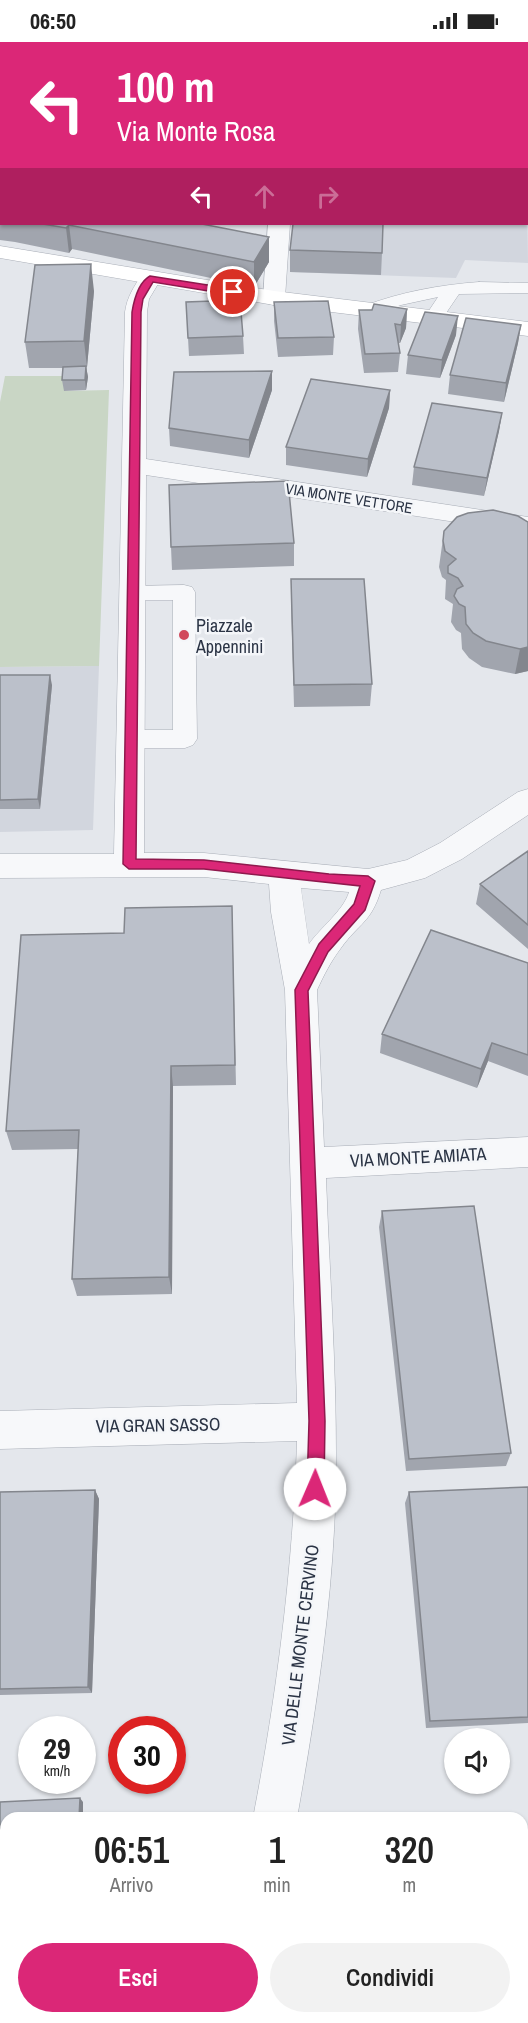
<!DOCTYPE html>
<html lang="it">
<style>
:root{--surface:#fff;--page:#f2f2f2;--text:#222;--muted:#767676;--accent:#db2777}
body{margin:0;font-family:"Archivo Narrow",sans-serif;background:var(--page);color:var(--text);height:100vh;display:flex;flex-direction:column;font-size:22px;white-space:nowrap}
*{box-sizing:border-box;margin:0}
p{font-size:20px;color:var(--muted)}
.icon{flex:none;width:33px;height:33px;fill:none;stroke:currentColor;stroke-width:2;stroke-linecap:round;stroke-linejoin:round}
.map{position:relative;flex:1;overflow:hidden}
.drawer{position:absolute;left:0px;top:1770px;width:528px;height:212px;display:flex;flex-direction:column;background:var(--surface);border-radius:18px 18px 0 0;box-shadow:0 2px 4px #0004}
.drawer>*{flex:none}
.guide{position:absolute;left:0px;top:0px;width:528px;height:183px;box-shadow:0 2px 4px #0004;background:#db2777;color:#fff;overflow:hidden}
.tools{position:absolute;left:444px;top:1686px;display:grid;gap:12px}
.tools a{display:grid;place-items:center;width:66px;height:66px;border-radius:50%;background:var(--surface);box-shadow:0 2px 4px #0004;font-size:30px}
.speed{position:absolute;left:18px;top:1674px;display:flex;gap:12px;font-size:30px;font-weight:700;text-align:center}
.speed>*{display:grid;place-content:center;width:78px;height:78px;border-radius:50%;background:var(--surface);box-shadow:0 2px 4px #0004;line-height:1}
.speed small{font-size:15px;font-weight:400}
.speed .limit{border:9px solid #d22;background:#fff;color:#111}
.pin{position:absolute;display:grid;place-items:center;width:51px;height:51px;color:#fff;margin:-26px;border:3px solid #fff;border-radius:50%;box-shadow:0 2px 6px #0007}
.me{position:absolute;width:66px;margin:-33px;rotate:1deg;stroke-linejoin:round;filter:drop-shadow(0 0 4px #0008)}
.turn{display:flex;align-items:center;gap:21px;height:126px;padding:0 18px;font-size:27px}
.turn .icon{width:78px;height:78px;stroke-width:2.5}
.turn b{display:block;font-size:42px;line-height:51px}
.lanes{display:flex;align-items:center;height:57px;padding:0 18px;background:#0003;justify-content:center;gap:30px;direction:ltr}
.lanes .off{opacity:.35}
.eta{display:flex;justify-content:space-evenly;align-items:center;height:102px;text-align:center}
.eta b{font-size:36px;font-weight:600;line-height:42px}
.button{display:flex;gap:12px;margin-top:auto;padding:12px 18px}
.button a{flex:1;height:69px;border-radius:36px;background:var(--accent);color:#fff;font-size:24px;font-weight:600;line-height:69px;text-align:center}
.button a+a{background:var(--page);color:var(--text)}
.status{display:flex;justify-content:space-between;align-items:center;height:42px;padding:0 30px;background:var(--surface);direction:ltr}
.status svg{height:16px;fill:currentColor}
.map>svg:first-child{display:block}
.built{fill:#d2d6de}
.green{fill:#c9d6c5}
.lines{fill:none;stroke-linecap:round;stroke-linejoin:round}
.lane-casing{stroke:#a9aeb7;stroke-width:1}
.street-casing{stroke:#a9aeb7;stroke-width:1}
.secondary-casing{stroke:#a9aeb7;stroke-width:1}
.lane{fill:#f7f8fa;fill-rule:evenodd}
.street{fill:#f7f8fa;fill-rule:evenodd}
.secondary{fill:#fff;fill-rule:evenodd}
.wall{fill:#a1a5ae}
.shaded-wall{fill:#83868d}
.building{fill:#bbc0ca;stroke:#83868d;stroke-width:1.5}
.route{fill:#db2777;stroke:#8e194d;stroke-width:1.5}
.poi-dot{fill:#d1495b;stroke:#f4f6f9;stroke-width:2}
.labels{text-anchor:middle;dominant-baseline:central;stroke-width:5;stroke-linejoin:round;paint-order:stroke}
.far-street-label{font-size:15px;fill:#2b3445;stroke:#f4f6f9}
.poi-label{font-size:18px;fill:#2b3445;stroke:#f4f6f9;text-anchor:start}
.street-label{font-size:18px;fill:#2b3445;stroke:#f4f6f9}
</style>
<div class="status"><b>06:50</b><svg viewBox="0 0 49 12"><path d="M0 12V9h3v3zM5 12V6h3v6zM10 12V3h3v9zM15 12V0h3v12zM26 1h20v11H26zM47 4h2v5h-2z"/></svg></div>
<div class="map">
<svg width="528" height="1981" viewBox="0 0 528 1981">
<rect width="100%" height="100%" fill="#e4e7ec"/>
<path class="built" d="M526,82L528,221L465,218L456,236L290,230L294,182H526Z
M99,624L93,788L0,790V625Z"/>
<path class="green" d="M5,334H65L64,349L109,348L99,624L0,625V360Z
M522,1910H528V1971L522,1972Z
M311,1976H489L439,1981H307Z"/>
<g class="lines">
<g class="lane-casing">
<path id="lane" d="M526,85H528L526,96Z
M479,240L528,241V251L459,252L440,280H426L424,276L438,255L401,263L370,274L364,272L361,268L364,264C401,250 439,243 479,240Z
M184,543L192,545L195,550L197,697L193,703L185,706H131L123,703L119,697L123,691L131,688H173V558H132L124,556L121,551L124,546L132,544Z"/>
</g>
<g class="street-casing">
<path id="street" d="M94,0H113L93,2Z
M310,0H342L309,2Z
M268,182H290L285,256L282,261L274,263L266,261L263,256Z
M150,230L158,232L161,237L149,257L147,270L146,417L528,475V491L146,433L144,811H204L368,827L407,818L440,801L518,750L528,747V773L462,817L425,836L381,848C371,881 359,881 341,906C331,919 324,933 317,948L324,1105L528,1095V1125L326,1136C330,1246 339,1358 335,1468C331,1571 315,1675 297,1776H253C277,1652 293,1525 297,1399L0,1407V1369L297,1361L285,948L271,870L269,842L204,835L0,836V812H114L125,270C127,255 134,245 142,232ZM301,846L349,850C344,868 320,886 309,902Z
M522,1832H528V1878H522Z
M216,1976H264L263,1981H215Z"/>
</g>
<g class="secondary-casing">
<path id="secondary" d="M201,0H219V2H201Z
M526,68H528L526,81Z
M0,204L274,249L528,280V294L274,263L0,216Z"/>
</g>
<use href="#lane" class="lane"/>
<use href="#street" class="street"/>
<use href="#secondary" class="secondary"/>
</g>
<path class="wall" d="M118,0H194L193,2H118Z
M432,0H528V23H526V2H432Z
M0,88H2V182H202L269,220L254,245L72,207L69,211L15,200L0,198Z
M526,91H528V157H526Z
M290,208L382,211L381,233L290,230Z
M94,249L87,325H86L88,335L86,348L64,349L62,338L63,326H29L25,300Z
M186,260L243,294L244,312L189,314Z
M274,260L334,295L333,313L278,315L274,279Z
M407,267L406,286L400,301H398L400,311L398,330L364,331L358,287L359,268Z
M521,283L518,301L504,360L448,352L450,333Z
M456,293L440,336L406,332L408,313Z
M272,329V348L249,416L170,404L169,386Z
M390,348L389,366L367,435L286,423V405Z
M502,371L499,389L484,454L412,443L414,425Z
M493,468L528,629L515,632L482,625L469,616L462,607L461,591L456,588L451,580L453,562L445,557L446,538L442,535L439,525L444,489Z
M294,501V524L172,528L171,505Z
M291,537L372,642L370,664L294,665L291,560Z
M0,633L52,643L40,767H0Z
M528,809V907L476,862L480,842Z
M232,864L236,1043L173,1044L172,1252L77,1254L72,1237L78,1107L12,1108L6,1089L124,891Z
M528,921V1034L488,1019L477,1046L380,1011L382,992Z
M382,1169L511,1411L506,1424L406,1429L379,1185Z
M528,1445V1681L426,1686L405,1461L409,1450Z
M95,1448L99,1457L92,1651L0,1653V1450Z"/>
<path class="shaded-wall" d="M69,183L72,207L69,211L66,186Z
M269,195V220L254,245V220Z
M91,222L94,249L87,325L84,299Z
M407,267L406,286L400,301L401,283Z
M458,274L456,293L440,336L442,318Z
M521,283L518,301L504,360L506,341Z
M86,324L88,335L86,348L85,338Z
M272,329V348L249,416V398Z
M390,348L389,366L367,435L368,417Z
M502,371L499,389L484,454L487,436Z
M528,605V629L515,632L520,607Z
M50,633L52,643L40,767L38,757Z
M492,1001L488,1019L477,1046L481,1027Z
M171,1024L173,1044L172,1252L169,1235Z
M95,1448L99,1457L92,1651L88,1645Z
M80,1756L83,1760V1776H79Z
M71,1976H76V1981H71Z"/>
<path class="building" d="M266,0H307L308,2H247Z
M325,0H365V2H326Z
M380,0H424L425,2H380Z
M440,0H510L511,2H441Z
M519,0H528V5H526V2H520Z
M0,88H2V174H0Z
M526,91H528V132H526Z
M43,182H202L269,195L254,220L69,183L66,186Z
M293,182H383L382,211L290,208Z
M91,222L84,299L25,300L35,223Z
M240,258L243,294L188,296L186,260Z
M328,259L334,295L278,296L274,260Z
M374,262L407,267L401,283L395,282L400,311L365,312L359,268H372Z
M425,270L458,274L442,318L408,313Z
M466,276L521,283L506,341L450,333Z
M86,324L85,338H62L63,325Z
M272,329L249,398L169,386L174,330Z
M311,337L390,348L368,417L286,405Z
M432,361L502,371L487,436L414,425Z
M288,439L294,501L171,505L169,443Z
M493,468L518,474L528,480V605L520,607L486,599L473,591L466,582L465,565L459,562L454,554L457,547L463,544L458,536L448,531V524L456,517L445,509L443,499L444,489L457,475L468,471Z
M291,537H364L372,642L294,643Z
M0,633H50L38,757L0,758Z
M528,809V883L480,842Z
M232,864L235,1023L171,1024L169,1235L72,1237L79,1088L6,1089L21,893L124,891L125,866Z
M431,888L528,921V1013L492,1001L481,1027L382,992Z
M474,1164L511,1411L409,1417L382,1169Z
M528,1445V1675L430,1679L409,1450Z
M95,1448L88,1645L0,1647V1450Z
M80,1756L79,1776H6V1976H71V1981H0V1760Z"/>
<path class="route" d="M150,234L233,247L237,250L233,253L153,240L143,257L141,270L136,817L204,818L329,832L368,834L375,839L365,868L328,910L308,949L325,1379L324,1447L321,1453L315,1456L309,1453L307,1447L309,1379L295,948L319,902L354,862L360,844L204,827H129L123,822L132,270C134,258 139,240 150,234Z"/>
<circle class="poi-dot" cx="184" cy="593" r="6"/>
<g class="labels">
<g class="far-street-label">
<text transform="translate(349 456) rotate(9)">VIA MONTE VETTORE</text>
</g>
<g class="poi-label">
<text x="196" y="583">Piazzale<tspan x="196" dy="21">Appennini</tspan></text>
</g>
<g class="street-label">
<text transform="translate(418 1115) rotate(-3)">VIA MONTE AMIATA</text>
<text transform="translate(158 1383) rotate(-1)">VIA GRAN SASSO</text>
<text transform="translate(300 1603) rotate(-83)">VIA DELLE MONTE CERVINO</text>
</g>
</g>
</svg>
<div class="tools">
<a><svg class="icon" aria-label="sound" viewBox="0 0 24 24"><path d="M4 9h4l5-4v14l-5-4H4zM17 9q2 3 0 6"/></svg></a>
</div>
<div class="speed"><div>29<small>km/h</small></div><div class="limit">30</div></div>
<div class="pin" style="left:233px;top:250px;background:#d93025"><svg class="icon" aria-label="arrive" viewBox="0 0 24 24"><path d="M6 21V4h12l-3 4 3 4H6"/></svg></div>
<svg class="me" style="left:315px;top:1447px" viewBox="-20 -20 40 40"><circle r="19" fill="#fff"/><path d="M0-13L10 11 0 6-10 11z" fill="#db2777"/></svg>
<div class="guide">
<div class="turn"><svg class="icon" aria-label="left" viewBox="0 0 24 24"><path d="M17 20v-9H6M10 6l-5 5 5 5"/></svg><div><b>100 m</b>Via Monte Rosa</div></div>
<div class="lanes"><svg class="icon" aria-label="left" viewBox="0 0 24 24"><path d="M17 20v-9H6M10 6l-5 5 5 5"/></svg><svg class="icon off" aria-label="ahead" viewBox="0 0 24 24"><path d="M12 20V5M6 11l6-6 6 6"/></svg><svg class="icon off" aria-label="right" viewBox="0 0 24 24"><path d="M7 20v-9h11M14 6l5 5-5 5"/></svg></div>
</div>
<section class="drawer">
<div class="eta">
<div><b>06:51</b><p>Arrivo</p></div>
<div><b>1</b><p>min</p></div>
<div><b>320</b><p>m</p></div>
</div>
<div class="button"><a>Esci</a><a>Condividi</a></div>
</section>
</div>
